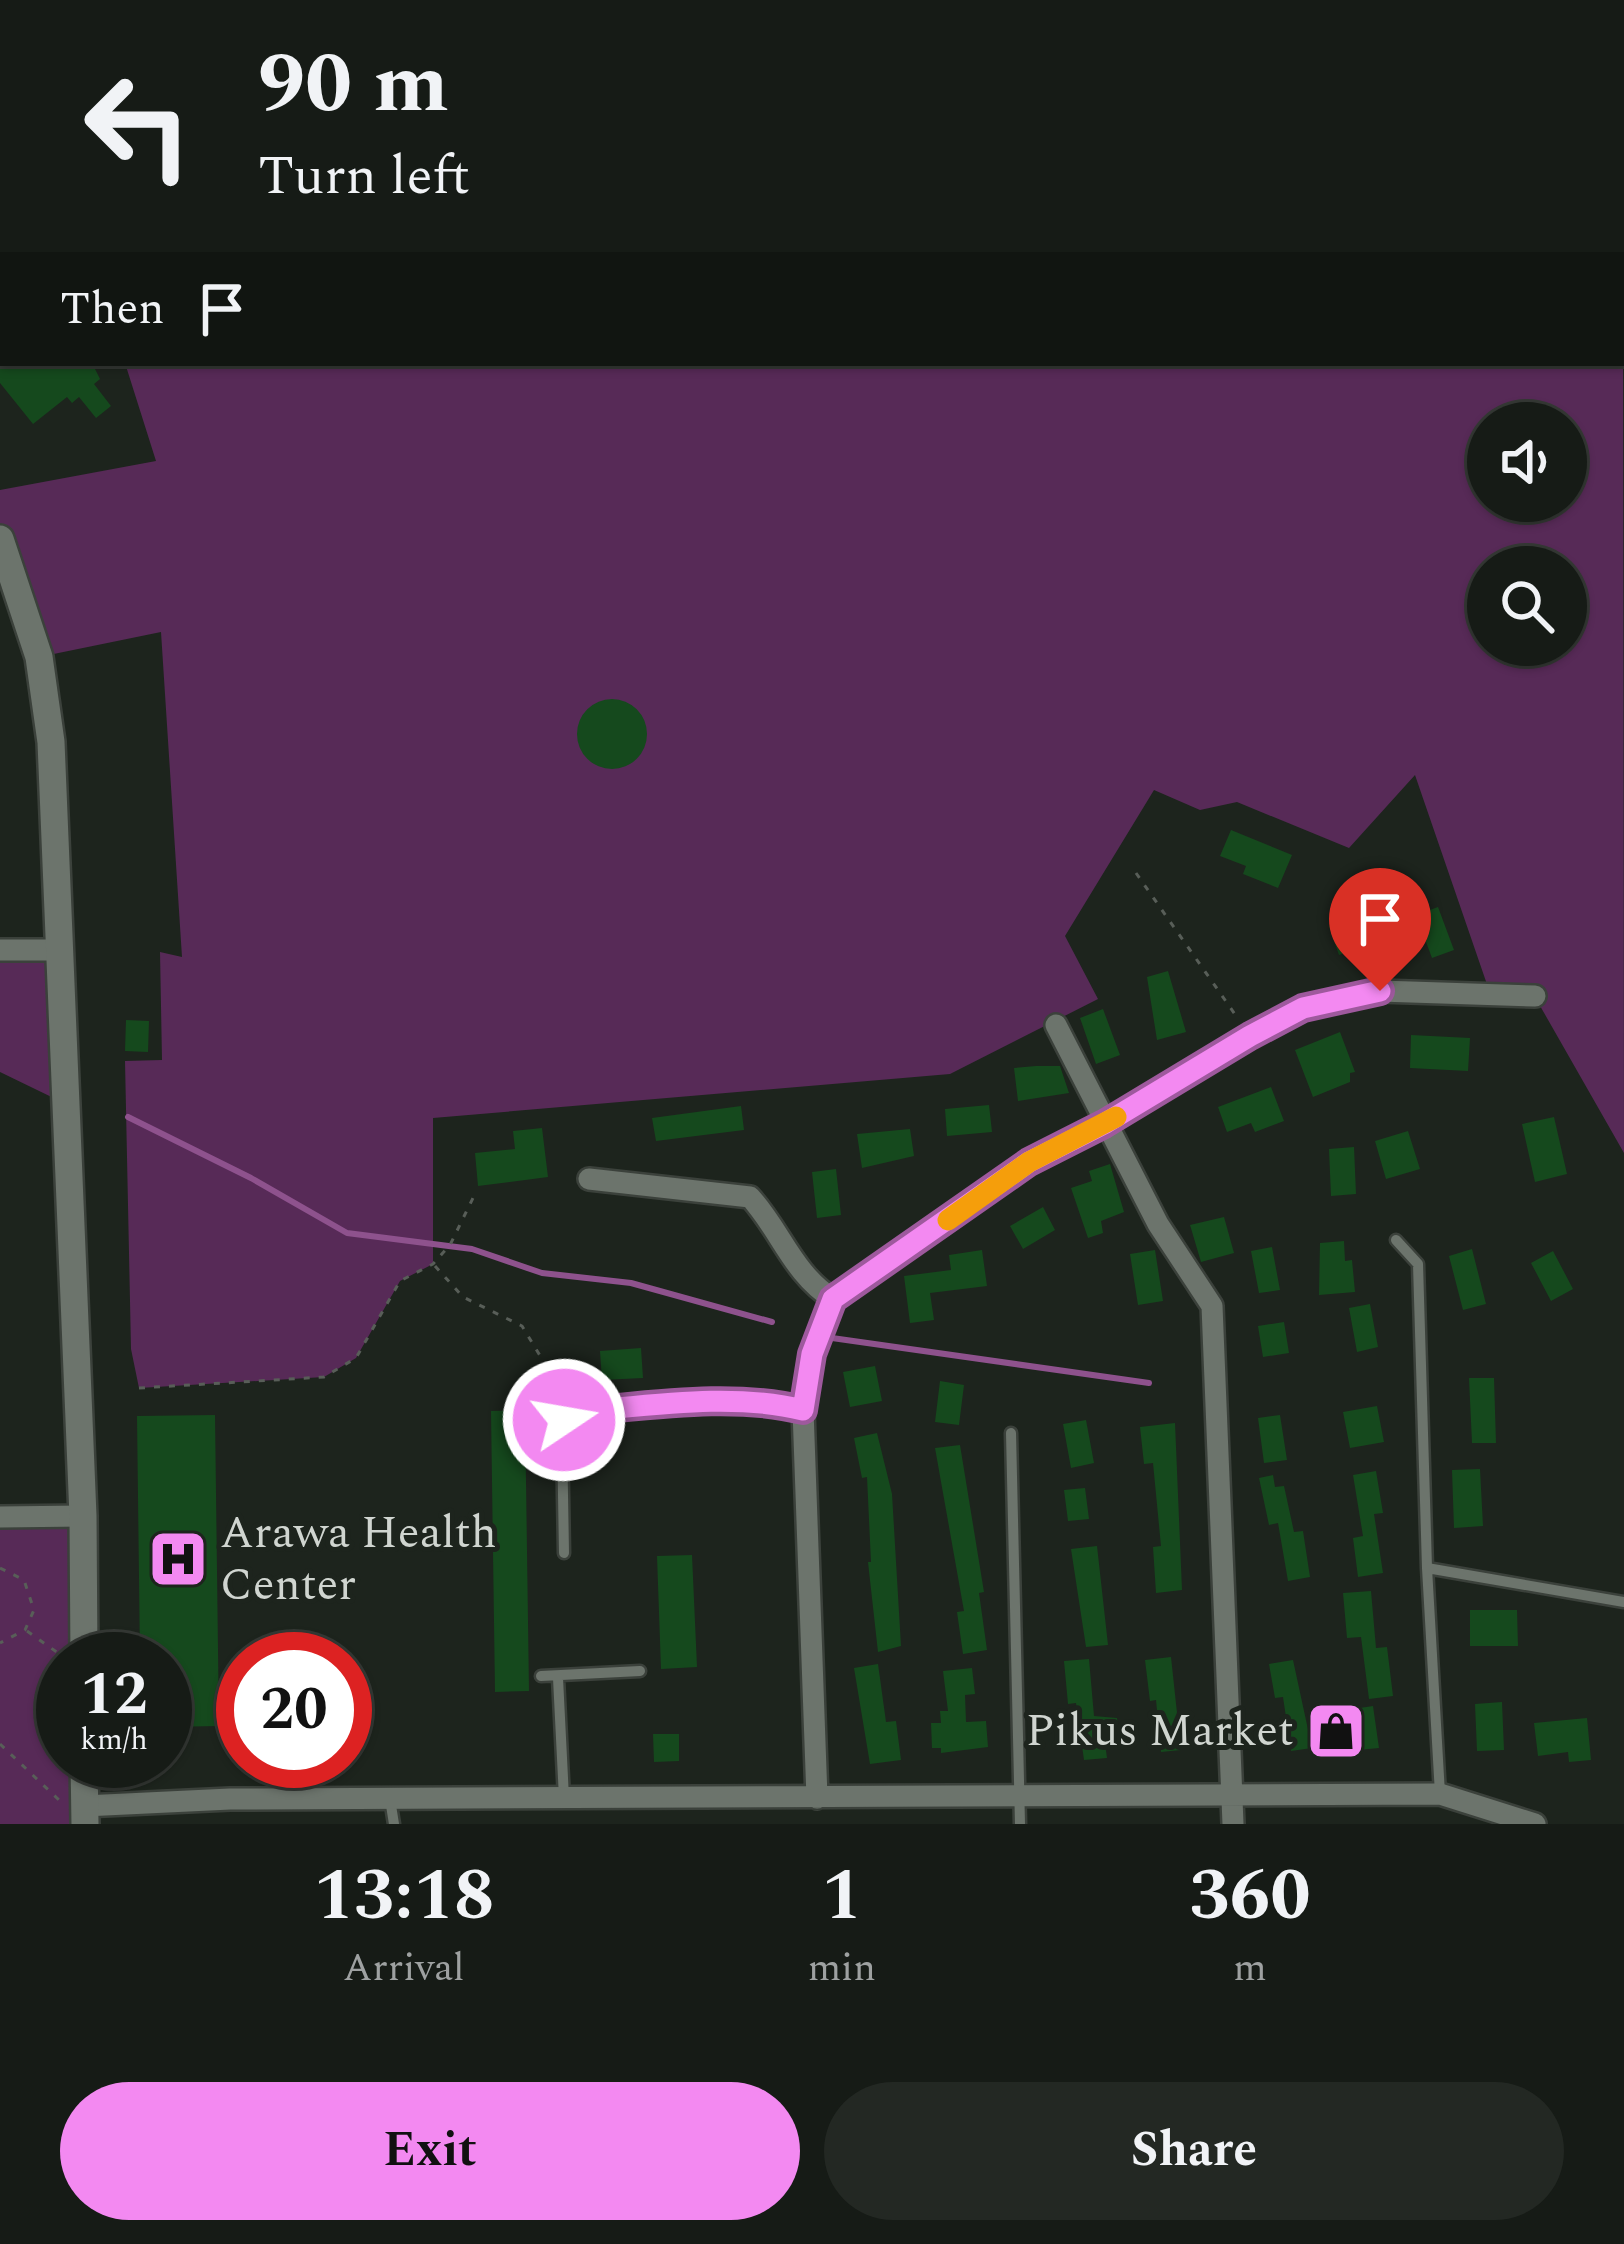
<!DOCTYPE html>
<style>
:root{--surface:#161b16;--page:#232823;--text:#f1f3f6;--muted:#9ea1a1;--line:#353935;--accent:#f389f1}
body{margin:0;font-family:Spectral,serif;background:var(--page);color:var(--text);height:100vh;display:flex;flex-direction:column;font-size:45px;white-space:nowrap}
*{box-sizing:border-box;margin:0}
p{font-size:39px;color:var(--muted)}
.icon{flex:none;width:66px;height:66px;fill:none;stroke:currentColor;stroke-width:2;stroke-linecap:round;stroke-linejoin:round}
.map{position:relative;height:1824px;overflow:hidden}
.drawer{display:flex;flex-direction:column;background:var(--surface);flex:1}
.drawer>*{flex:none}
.banner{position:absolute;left:0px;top:0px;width:1626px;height:366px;box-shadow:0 3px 9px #0004,0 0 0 3px var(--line);background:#161b16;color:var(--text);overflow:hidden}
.buttons{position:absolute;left:1467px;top:402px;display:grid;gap:24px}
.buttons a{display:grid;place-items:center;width:120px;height:120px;border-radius:50%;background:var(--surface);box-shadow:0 3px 9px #0004,0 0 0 3px var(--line);font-size:60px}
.speed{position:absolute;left:36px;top:1632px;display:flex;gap:24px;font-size:60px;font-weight:700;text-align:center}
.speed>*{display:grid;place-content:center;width:156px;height:156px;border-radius:50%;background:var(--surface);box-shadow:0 3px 9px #0004,0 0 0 3px var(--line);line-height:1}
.speed small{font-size:30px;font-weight:400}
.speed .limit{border:18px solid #d22;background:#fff;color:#111}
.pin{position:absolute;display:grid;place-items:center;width:102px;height:102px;color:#fff;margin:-123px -51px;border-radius:50% 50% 50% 0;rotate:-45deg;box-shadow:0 0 12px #0007}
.pin .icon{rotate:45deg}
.me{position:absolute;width:132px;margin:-66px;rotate:78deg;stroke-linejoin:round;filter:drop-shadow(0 0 9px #0008)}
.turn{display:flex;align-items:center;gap:42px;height:252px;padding:0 60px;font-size:54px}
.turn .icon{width:156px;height:156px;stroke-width:2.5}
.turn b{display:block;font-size:84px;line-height:102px}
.then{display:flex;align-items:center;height:114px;padding:0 60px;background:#0003;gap:24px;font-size:45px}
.eta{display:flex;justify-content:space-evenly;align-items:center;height:204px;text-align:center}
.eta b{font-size:72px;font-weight:700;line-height:84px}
.button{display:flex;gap:24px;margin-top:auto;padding:24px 60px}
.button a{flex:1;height:138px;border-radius:72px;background:var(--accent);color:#111;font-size:48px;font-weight:700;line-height:138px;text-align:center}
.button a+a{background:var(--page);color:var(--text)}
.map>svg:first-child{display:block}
.green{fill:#572a57;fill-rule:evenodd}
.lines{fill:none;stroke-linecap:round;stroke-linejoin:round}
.stream{stroke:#8e528d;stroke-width:6}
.building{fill:#15491d}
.service-casing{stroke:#3b413b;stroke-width:15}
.minor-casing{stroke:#3b413b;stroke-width:26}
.tertiary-casing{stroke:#3b413b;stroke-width:32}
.path{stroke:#585e58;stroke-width:3;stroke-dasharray:6 9;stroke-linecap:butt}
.service{stroke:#6c746c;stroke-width:10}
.minor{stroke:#6c746c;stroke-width:21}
.tertiary{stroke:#6c746c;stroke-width:27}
.route-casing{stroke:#9e599d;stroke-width:30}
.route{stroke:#f389f1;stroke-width:21}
.slow{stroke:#f59e0b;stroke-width:21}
.labels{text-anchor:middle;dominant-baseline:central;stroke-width:10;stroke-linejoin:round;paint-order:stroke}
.poi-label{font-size:45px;fill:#d0d5d0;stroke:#1d241d;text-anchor:start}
</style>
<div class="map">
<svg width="1624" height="1824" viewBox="0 0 1624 1824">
<rect width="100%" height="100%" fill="#1d241d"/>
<path class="green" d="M0,0H495L3,3L0,255Z
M528,0H1140L1142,3H531Z
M1623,275L1624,1153L1535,997L1491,996L1415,775L1349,848L1237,802L1200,810L1154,790L1065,936L1098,999L950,1074L433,1118V1264L400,1281L356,1358L324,1377L139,1388L131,1349L125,1061L162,1060L160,952L182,957L161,632L39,657L0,539V490L156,461L125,363H1623ZM1488,423H1566V501H1488ZM1488,567H1566V645H1488Z
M0,950H60L68,1105L0,1072Z
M83,1516L84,1659H63V1761H84L85,1824H0V1517Z"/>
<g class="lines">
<path class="stream" d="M128,1117L251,1178L347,1233L472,1249L542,1273L631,1283L772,1322
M832,1338L1149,1383"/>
</g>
<path class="building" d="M0,363H92L100,379L94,384L111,406L96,418L79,397L72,403L67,397L33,424L0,383Z
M577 734a35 35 0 1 1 70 0a35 35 0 1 1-70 0Z
M1231,830L1292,855L1278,888L1243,874L1246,866L1220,856Z
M1384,906L1394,935L1339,955L1329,926Z
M1438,907L1454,950L1432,958L1416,915Z
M1168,971L1186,1032L1157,1040L1147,977Z
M1103,1009L1120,1055L1096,1064L1080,1018Z
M126,1020L149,1021L148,1052L125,1051Z
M1340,1032L1355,1072L1350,1073V1082L1313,1097L1295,1050Z
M1411,1035L1470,1038L1468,1071L1410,1068Z
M1036,1066H1060L1069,1093L1018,1101L1014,1068Z
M1271,1087L1284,1121L1255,1132L1251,1123L1227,1132L1218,1107Z
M989,1105L992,1132L947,1136L945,1109Z
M741,1106L744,1130L656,1141L652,1118Z
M1554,1117L1567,1174L1535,1182L1522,1124Z
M542,1128L548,1177L478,1186L475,1153L515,1149L513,1131Z
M910,1129L914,1156L862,1168L857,1134Z
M1408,1131L1420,1169L1386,1179L1375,1141Z
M1354,1147L1356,1194L1331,1196L1329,1149Z
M1110,1164L1124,1212L1101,1221L1103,1233L1088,1238L1071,1188L1092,1181L1089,1171Z
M836,1169L841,1215L817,1218L812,1172Z
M1043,1207L1055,1230L1023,1249L1010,1226Z
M1224,1217L1234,1253L1201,1262L1190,1225Z
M1344,1241L1345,1261L1352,1260L1355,1292L1319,1295L1320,1243Z
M1272,1247L1280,1290L1259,1293L1251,1251Z
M1472,1249L1486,1304L1463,1310L1449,1256Z
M982,1250L987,1286L930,1293L934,1320L910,1323L904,1276L951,1270L949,1255Z
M1155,1250L1163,1301L1138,1305L1130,1254Z
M1553,1251L1573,1289L1551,1301L1531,1263Z
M1370,1304L1378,1347L1357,1352L1349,1308Z
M1284,1322L1289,1353L1263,1357L1258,1326Z
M641,1348L643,1378L602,1380L600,1351Z
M875,1366L882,1401L850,1407L843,1372Z
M1469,1378H1494L1496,1443H1472Z
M940,1381L964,1385L959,1425L935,1422Z
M1377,1406L1384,1442L1350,1448L1343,1412Z
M525,1410L529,1691L495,1692L491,1411Z
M215,1415L219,1726L165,1727V1659H140L137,1416Z
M1280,1415L1287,1460L1264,1463L1258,1418Z
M1086,1420L1094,1463L1071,1468L1063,1424Z
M1175,1423L1182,1590L1156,1593L1153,1547L1161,1546L1153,1463L1144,1464L1140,1427Z
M877,1433L892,1494L901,1646L878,1652L868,1562H871L867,1477L862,1478L854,1438Z
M960,1445L984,1592L979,1593L987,1650L963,1654L957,1612L964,1611L935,1448Z
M1480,1469L1483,1526L1454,1528L1452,1470Z
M1376,1471L1383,1513L1374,1514L1383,1573L1358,1577L1353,1538L1363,1536L1353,1475Z
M1273,1475L1275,1487L1284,1486L1294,1532L1303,1531L1310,1577L1288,1581L1278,1523L1269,1525L1259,1478Z
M1085,1488L1089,1519L1068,1521L1064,1490Z
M1097,1546L1108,1645L1086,1647L1071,1549Z
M692,1555L697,1667L661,1669L657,1556Z
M1371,1591L1376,1648L1387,1647L1393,1696L1369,1699L1361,1637L1347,1638L1343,1593Z
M1470,1610H1517L1518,1646H1470Z
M1171,1657L1181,1750L1161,1752L1156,1700L1150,1701L1145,1660Z
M1089,1659L1094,1716L1117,1718L1119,1735L1104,1736L1107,1758L1084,1760L1076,1703L1068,1704L1064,1661Z
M1293,1660L1312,1748L1291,1751L1283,1697L1275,1698L1269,1664Z
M878,1664L886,1722L896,1721L901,1760L870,1764L854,1668Z
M972,1668L975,1694L965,1695L966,1722L986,1721L988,1747L941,1753V1748H932L931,1723H941L940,1711H948L943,1671Z
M1502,1702L1504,1750L1477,1751L1475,1704Z
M1373,1706L1379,1748L1358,1750L1353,1709Z
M1587,1718L1591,1760L1569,1762L1568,1752L1538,1756L1534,1723Z
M653,1734H679V1761L654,1762Z"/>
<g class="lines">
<g class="service-casing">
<path id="service" d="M1396,1240L1418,1264L1427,1568L1440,1794
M1011,1433L1020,1824
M564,1553L562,1436L564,1420L574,1411C648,1406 731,1392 803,1410
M1427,1568L1624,1602
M541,1676L640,1671
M558,1678L564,1798
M390,1799L394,1824"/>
</g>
<g class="minor-casing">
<path id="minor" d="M263,0L266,3
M308,3L312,0
M0,255L3,253
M0,950H60
M1056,1025L1158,1224L1212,1306L1233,1824
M589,1179L750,1197C781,1231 793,1274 833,1299
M0,1517L83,1516
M817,1798L803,1410L811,1355L833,1299L1029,1162L1104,1124L1250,1036L1303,1008L1380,991L1535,996
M84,1806L230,1799L1440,1794L1535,1824"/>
</g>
<g class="tertiary-casing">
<path id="tertiary" d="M0,539L39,657L51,742L83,1516L84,1659
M84,1761L85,1824"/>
</g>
<path class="path" d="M1136,873L1239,1020
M435,1266L463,1297L522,1326L567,1400
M139,1388L324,1377L356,1358L400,1281L433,1264L450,1245L473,1198
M0,1568L24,1580L34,1610L25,1630L0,1643
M27,1631L58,1653
M0,1744L59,1800"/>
<use href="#service" class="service"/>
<use href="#minor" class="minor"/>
<use href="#tertiary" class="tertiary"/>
</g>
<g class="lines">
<g class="route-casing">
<path id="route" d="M564,1420L574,1412C648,1406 731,1392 803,1410L812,1354L833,1299L1029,1162L1104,1124L1250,1036L1303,1008L1380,991"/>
</g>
<use href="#route" class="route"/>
<path class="slow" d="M948,1220L1029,1162L1116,1117"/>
</g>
<defs>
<g id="hospital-square" transform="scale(3)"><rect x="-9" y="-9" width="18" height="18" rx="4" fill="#f389f1" stroke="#1d241d"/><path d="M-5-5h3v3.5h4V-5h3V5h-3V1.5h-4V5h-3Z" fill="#111"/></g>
<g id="shop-square" transform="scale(3)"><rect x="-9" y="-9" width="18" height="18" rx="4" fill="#f389f1" stroke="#1d241d"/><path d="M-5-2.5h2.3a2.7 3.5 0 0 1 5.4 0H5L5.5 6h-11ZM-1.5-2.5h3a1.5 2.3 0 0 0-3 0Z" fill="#111"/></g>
</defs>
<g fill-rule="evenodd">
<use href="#hospital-square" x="178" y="1559"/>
<use href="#shop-square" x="1336" y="1731"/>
</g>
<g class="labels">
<g class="poi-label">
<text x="220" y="1533">Arawa Health<tspan x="220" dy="52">Center</tspan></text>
<text x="1294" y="1731" text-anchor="end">Pikus Market</text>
</g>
</g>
</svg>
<div class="buttons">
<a><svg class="icon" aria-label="sound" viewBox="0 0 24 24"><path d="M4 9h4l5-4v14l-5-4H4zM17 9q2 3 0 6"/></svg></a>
<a><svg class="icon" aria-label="search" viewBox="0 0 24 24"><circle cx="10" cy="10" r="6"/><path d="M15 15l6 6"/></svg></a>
</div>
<div class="speed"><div>12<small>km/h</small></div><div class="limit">20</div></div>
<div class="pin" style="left:1380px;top:991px;background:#d93025"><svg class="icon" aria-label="arrive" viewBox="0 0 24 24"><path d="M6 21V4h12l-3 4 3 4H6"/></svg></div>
<svg class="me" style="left:564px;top:1420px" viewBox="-20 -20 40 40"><circle r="17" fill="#f389f1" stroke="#fff" stroke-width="3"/><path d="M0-11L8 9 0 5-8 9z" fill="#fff"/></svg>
<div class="banner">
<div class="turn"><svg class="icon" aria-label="left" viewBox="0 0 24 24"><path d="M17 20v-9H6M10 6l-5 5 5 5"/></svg><div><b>90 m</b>Turn left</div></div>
<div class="then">Then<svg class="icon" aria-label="arrive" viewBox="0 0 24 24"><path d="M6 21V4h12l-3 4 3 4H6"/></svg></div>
</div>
</div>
<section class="drawer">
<div class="eta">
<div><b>13:18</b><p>Arrival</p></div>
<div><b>1</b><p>min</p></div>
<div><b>360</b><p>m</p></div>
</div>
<div class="button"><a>Exit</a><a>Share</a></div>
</section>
